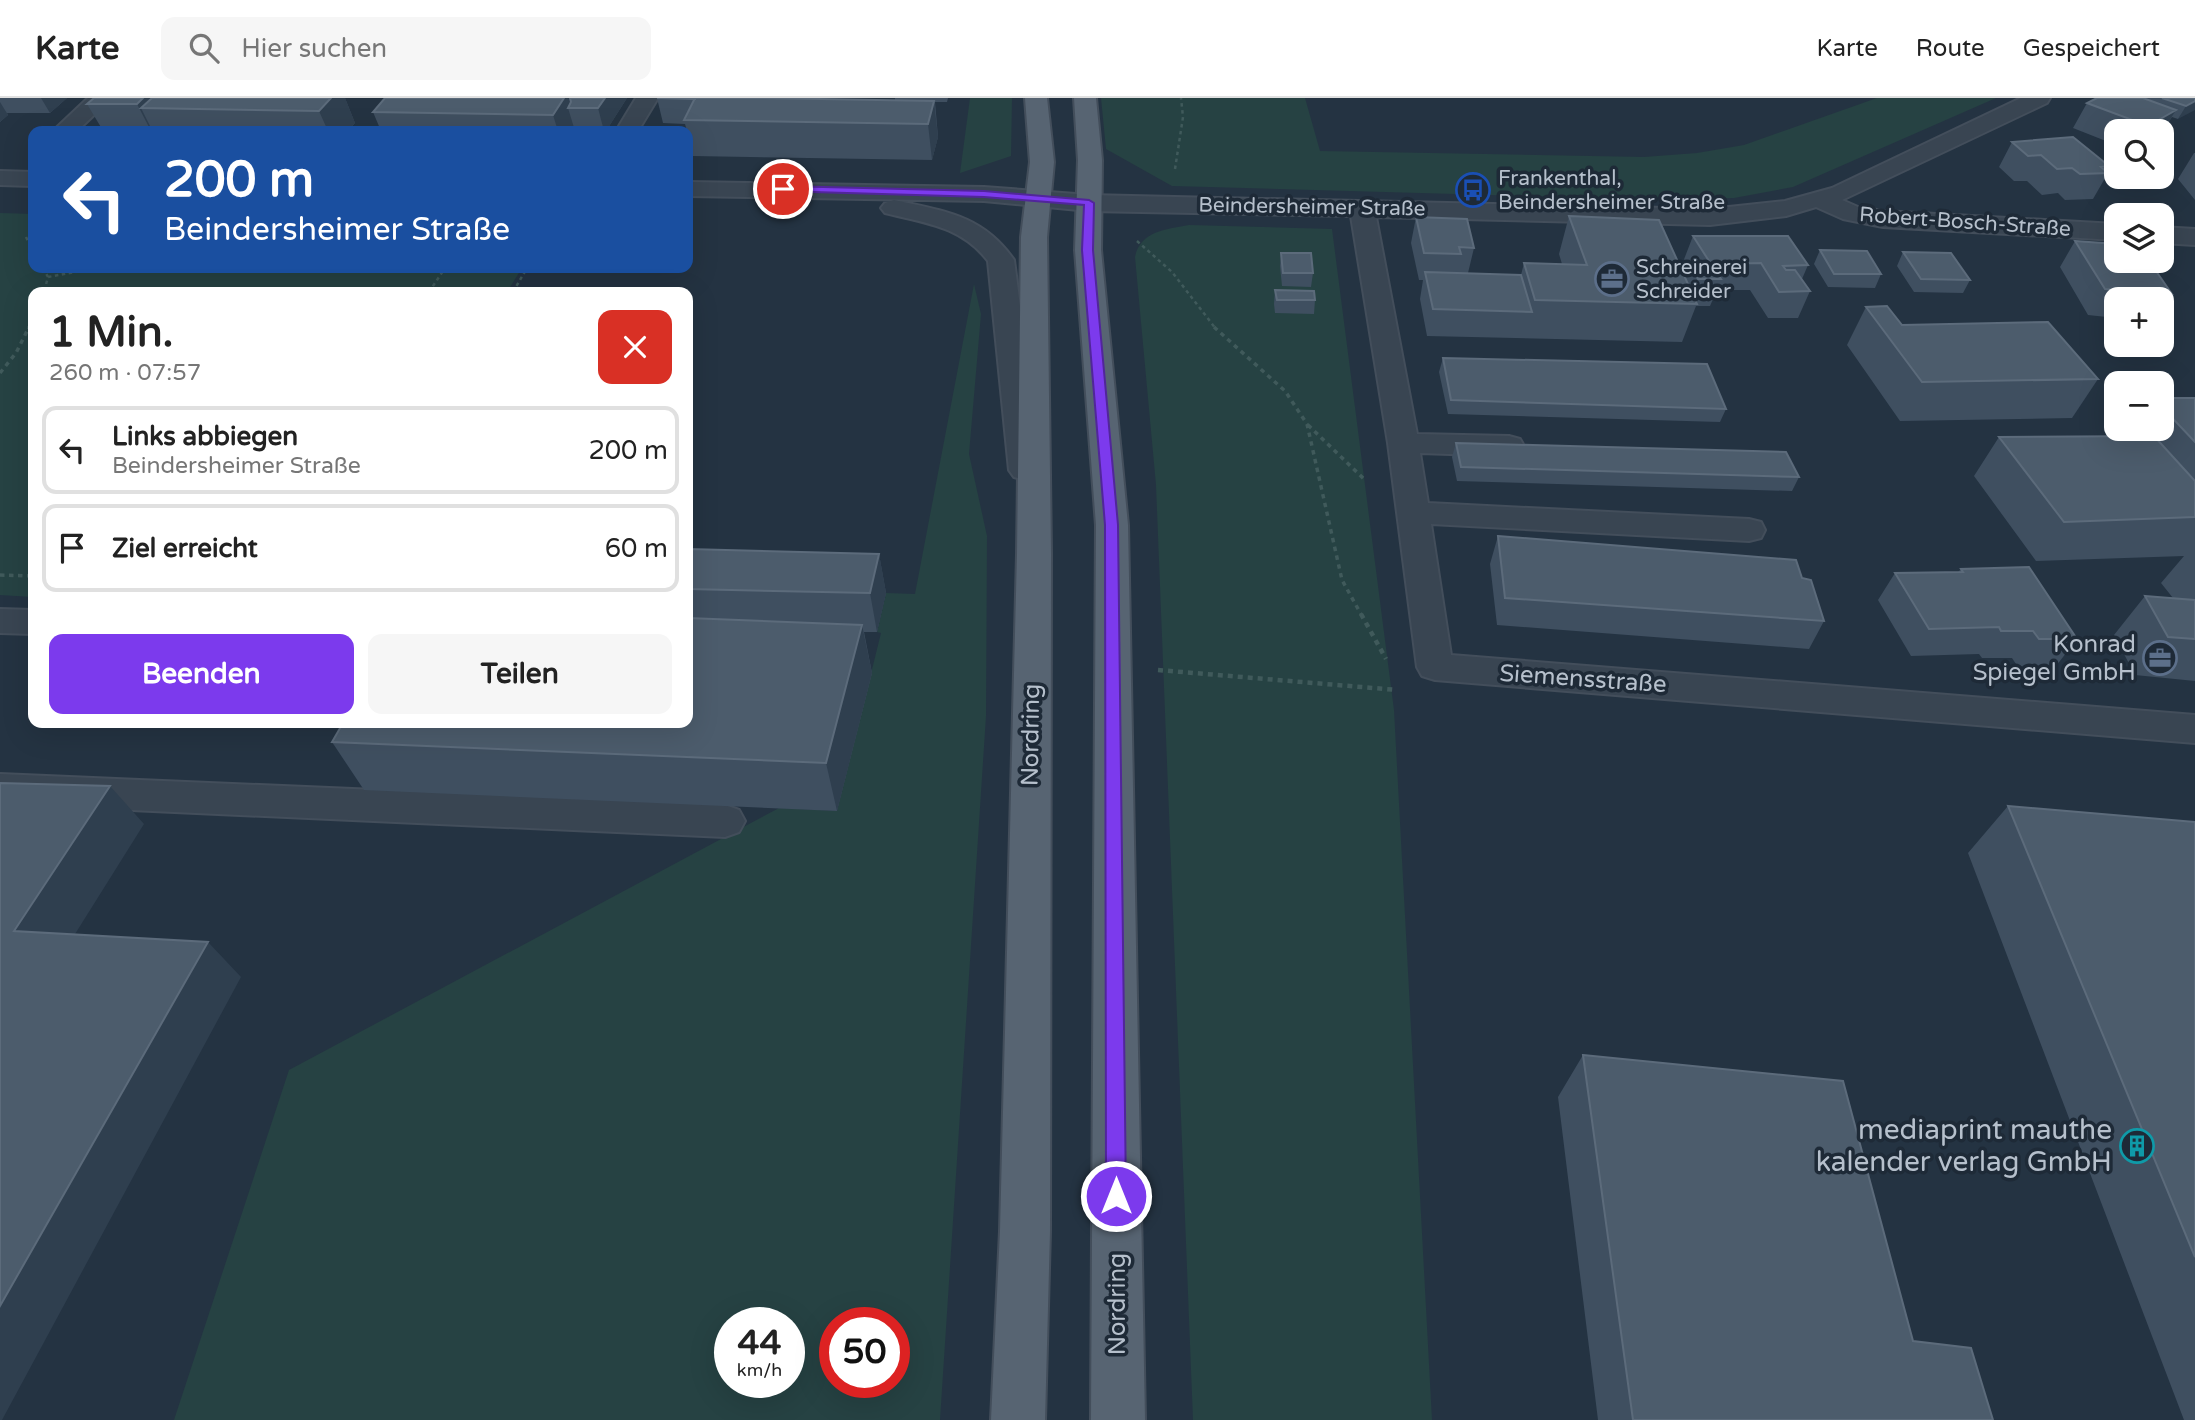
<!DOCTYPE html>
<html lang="de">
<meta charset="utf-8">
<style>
:root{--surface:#fff;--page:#f6f6f6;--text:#222;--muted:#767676;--line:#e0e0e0;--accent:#7c3aed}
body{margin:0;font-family:"Varela Round",sans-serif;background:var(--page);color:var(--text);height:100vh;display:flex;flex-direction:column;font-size:26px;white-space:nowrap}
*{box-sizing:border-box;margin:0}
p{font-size:23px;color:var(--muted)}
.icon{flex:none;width:38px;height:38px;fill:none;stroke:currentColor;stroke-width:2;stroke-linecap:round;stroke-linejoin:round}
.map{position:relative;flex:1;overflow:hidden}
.side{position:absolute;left:28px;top:189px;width:665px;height:441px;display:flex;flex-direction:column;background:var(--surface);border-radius:14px;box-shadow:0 7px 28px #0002}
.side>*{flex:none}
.top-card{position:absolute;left:28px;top:28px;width:665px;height:147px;border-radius:14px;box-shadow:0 7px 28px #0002;background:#1a4fa0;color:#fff;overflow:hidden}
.buttons{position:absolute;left:2104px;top:21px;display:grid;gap:14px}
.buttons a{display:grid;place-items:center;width:70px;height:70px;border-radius:14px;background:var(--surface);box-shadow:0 7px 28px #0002;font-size:35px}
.speed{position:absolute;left:714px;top:1209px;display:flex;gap:14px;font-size:35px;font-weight:700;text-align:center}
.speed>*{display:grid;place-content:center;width:91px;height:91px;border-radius:50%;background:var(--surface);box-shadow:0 7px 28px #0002;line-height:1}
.speed small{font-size:18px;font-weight:400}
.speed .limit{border:10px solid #d22;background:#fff;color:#111}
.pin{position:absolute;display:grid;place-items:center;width:60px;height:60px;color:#fff;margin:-30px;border:4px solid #fff;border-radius:50%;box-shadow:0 2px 7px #0007}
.me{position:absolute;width:77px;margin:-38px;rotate:0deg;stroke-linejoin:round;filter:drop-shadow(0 0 5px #0008)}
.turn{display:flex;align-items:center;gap:24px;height:147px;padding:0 21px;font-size:32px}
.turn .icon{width:91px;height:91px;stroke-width:2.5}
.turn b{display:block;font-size:49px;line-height:60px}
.round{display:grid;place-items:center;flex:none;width:74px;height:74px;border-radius:14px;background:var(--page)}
.head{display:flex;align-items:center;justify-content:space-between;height:119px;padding:0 21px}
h1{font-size:42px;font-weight:700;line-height:52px}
.button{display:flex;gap:14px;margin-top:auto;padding:14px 21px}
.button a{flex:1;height:80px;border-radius:14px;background:var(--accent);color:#fff;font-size:28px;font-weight:700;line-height:80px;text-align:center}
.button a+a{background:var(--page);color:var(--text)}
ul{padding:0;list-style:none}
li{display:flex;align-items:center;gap:21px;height:88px;margin:0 14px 10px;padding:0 7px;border:4px solid var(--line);border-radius:14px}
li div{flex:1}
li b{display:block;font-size:26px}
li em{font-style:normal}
header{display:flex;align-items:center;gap:42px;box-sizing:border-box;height:98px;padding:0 35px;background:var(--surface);border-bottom:2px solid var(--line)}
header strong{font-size:33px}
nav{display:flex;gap:38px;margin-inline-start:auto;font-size:24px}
.search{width:490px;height:63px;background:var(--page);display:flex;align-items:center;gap:18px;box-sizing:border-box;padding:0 24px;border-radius:14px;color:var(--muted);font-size:26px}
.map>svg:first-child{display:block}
.green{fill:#264243;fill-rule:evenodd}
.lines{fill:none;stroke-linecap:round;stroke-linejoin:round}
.minor-casing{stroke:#434e5b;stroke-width:4}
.major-casing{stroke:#434e5b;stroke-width:4}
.path-far2{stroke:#405a5b;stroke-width:2.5;stroke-dasharray:3.5 3.5;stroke-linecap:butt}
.path-far1{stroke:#405a5b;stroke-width:3.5;stroke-dasharray:4.5 4.5;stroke-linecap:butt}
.path{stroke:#405a5b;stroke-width:4.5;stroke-dasharray:5 5;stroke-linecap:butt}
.minor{fill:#394552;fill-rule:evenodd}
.major{fill:#576472;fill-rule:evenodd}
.wall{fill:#3f4f60}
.shaded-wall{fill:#2f3f4f}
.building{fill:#4c5c6c;stroke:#5c6b7b;stroke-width:2}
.route{fill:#7c3aed;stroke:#51269a;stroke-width:2}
.labels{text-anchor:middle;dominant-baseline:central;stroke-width:7;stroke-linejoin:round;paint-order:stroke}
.far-poi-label{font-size:21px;fill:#b6c0cc;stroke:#1e2a37;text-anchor:start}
.far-street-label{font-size:21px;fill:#b6c0cc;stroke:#1e2a37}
.poi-label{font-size:24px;fill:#b6c0cc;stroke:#1e2a37;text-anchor:end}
.street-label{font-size:24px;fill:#b6c0cc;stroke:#1e2a37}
.near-poi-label{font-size:28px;fill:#b6c0cc;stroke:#1e2a37;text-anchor:end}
</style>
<header>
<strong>Karte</strong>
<div class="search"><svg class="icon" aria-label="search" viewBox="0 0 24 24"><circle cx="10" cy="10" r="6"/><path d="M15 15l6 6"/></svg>Hier suchen</div>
<nav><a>Karte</a><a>Route</a><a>Gespeichert</a></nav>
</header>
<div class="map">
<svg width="2195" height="1322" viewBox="0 0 2195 1322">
<rect width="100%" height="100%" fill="#243342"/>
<path class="green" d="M970,0H1012L1011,58L960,75Z
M1101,0H1305L1320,53L1644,59L1697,55L1744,47L1877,0H1996L1793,89L1734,100L1666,102L1172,88L1106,51Z
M0,115L33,116V170H522L507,194H33V499L0,497Z
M1189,127L1332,131L1394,612L1432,1322H1193L1156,387L1135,159C1140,133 1167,131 1189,127Z
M974,186L981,216L969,356L987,438L986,618L940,1322H174L289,972L779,710L837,713L881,535L877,534L886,495L915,496ZM730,1225H789V1284H730ZM835,1225H894V1284H835Z"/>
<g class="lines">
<g class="minor-casing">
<path id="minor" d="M88,0H112L77,33H53Z
M636,0H658L638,33H616Z
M2021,0H2050L2047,5L1842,102L1858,109L1883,113L2116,126V142L1883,129L1843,121L1816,109L1786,118L1710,127L1376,119L1417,336L1509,338L1520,341L1524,348L1520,355L1509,358L1420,355L1428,405L1749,421L1761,424L1765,432L1761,440L1749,443L1431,426L1451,557L2195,617V645L1435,582L1422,578L1417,569L1388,345L1351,118L1089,113L984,103L688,98V84L984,89L1089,97L1710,111L1785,103L1832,90Z
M0,73L33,74V88L0,87Z
M894,102C944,113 983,117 1014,162L1041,372L1036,379L1025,382L1014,379L1009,372L988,163C961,128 925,125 885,115L881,110L885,105Z
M2161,129L2195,131V147L2161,145Z
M0,511L33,512V536L0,535Z
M0,676L725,707L739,712L745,723L739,734L725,739L0,706Z"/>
</g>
<g class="major-casing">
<path id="major" d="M1025,0H1047L1054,64L1047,139L1051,456L1050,1133L1045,1322H991L1000,1133L1017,456L1021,139L1030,64Z
M1074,0H1096L1102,62L1101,152L1128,427L1145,1322H1091L1096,427L1075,152L1078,62Z"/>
</g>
<path class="path-far2" d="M1175,71L1183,19L1181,0
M26,139L33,153
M1137,143L1172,174L1216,231
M43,170L48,179L44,194
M48,179L97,170
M429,194L445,170
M513,194L527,170
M28,231L33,222"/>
<path class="path-far1" d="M1214,229L1285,293L1307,326L1342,482L1362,518
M0,275L16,255L29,229
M1308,327L1365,382
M0,477L33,478"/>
<path class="path" d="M1361,516L1386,561
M1158,572L1397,592"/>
<use href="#minor" class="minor"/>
<use href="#major" class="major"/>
</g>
<path class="wall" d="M0,0H67L50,15H7L8,17L0,24Z
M345,0L355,25L348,33H153L151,30L150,31H102L87,6Z
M385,0H627L606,33H381L373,14Z
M657,0L895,2V0H948L947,4H935L938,39L932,62L692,58L688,33H687L685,26L663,25Z
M2097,0H2195L2178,21L2172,19L2161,36V33H2116V47L2073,30L2087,5Z
M2012,44L2109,68L2106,73L2108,75L2093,101L2065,102L2058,95L2042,97L2027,83H2014L1999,69Z
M2194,55H2195V102L2178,81Z
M1569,118L1682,174L1685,167L1683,164L1693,138L1808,167L1802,181L1810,193L1798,220H1768L1750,192H1717L1710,208H1696L1682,244L1427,238L1420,201L1423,182H1419L1411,145L1416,119L1474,150L1468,175L1521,177L1524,165L1562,166L1559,156Z
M2075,143L2172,196L2161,212V201H2116V220L2088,217L2060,169Z
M1820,152L1881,176L1875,190L1828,189L1814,166Z
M1903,154L1970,182L1963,195L1914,194L1897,168Z
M1281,155L1313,175L1311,189L1282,188L1280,168Z
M1275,192L1315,202L1314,216L1275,215L1274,206Z
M1866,209L1902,227L2098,281L2072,320L1900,323L1847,247Z
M1443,260L1726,311L1720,324L1448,316L1439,274Z
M2161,300H2195V583L2135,577L2114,537L2145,498L2173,500L2161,485L2184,458L2036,463L1974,378L1999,339L2127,338L2132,331H2161Z
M1456,345L1799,379L1792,393L1457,383L1452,359Z
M1498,438L1802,480L1824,523L1809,551L1497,527L1490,466Z
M688,451L879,456L886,495L877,534H864L872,575L837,713L364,692L332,644L688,625Z
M1961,471L2077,541L2056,568L2018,569L2012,560H1982L1979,556L1911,558L1878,502L1895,475L1958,474Z
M2008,708L2195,724V1322H2184L1968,755Z
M1583,957L1913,1243L1993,1322H1598L1558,999Z"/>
<path class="shaded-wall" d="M41,0H67L50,15Z
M143,0H181L141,10L151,30L150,31L137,6Z
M331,0H345L355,25L348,33H328L319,13Z
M564,0H570L573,10H568L575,33H558L553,17Z
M605,0H627L606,33H604L598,10Z
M934,3L938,39L932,62L928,26Z
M2195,3V12L2178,21L2186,8Z
M0,4L8,17L0,24Z
M2176,12L2161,36V33H2145L2148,28Z
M879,456L886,495L877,534L870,495Z
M862,527L872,575L837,713L826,665Z
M110,688L144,726L55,868L14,833Z
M208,844L241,879L2,1322H0V1208Z"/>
<path class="building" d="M94,0H143L137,6H87Z
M152,0H331L319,13L141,10Z
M385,0H564L553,17L373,14Z
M570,0H605L598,10H568L571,4Z
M657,0H695V1Z
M695,0H762L934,3L928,26L684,22Z
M2097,0H2143L2176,12L2148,28L2087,5Z
M2162,0H2195V3L2186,8Z
M2073,39L2109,68L2101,69L2108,75L2080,76L2072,70L2057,71L2041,57L2028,58L2012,44Z
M1569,118L1659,122L1697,206L1535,202L1524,165L1587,167Z
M1416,119L1467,121L1474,150L1459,149L1461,156L1424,155Z
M1693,138H1788L1808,167L1783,168L1786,172H1795L1810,193L1779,194L1761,165L1721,166L1725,171L1715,172L1721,181H1698L1687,163H1709Z
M2075,143L2116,146V163H2149L2172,196L2105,191Z
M1820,152L1867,153L1881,176H1834Z
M1903,154L1951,155L1970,182L1921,181Z
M1281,155H1311L1313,175H1283Z
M1425,174L1521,177L1532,214L1433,211Z
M1275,192L1314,193L1315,202H1277Z
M1887,208L1902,227L2048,224L2098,281L1922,284L1866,209Z
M1443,260L1707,266L1726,311L1451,302Z
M2161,300H2195V344L2161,308Z
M2154,338L2195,383V419L2064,424L1999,339Z
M1456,345L1786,354L1799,379L1461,369Z
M1498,438L1796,462L1802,480L1811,482L1824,523L1505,500Z
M688,451L879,456L870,495L688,491Z
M2029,469L2077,541H2039L2033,533H2001L1999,529L1929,531L1895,475L1963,474L1961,471Z
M2145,498L2195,502V541L2168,539Z
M688,520L862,527L826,665L332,644L343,625H688Z
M0,685L110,688L14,833L208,844L0,1208Z
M2008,708L2195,724V1159Z
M1583,957L1843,983L1913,1243L1971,1250L1993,1322H1633Z"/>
<path class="route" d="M783,88L984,93L1089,102L1094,105L1093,152L1118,427L1126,1098L1124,1105L1116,1108L1109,1105L1106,1098L1105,427L1082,152L1084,107L984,99L779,93V89Z"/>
<defs>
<g id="bus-ring" transform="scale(1.75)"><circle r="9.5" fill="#1e2a37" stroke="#1a4fb4" stroke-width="1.5"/><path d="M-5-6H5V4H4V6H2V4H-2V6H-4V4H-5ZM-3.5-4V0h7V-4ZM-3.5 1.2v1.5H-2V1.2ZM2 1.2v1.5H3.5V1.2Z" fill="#1a4fb4"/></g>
<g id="office-ring" transform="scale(1.75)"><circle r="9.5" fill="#1e2a37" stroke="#5c6f8a" stroke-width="1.5"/><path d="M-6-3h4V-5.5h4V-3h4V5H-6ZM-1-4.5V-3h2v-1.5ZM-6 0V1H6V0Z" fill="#5c6f8a"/></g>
<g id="building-ring" transform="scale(1.75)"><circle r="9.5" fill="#1e2a37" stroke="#0f9aa8" stroke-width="1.5"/><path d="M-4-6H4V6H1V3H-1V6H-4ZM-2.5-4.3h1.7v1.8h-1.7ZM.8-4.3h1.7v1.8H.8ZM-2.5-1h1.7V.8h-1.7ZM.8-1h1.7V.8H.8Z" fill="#0f9aa8"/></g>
</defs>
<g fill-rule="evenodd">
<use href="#bus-ring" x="1473" y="92"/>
<use href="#office-ring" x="1612" y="181"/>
<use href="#office-ring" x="2160" y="560"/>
<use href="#building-ring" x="2137" y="1048"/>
</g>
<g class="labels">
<g class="far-poi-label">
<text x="1498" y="80">Frankenthal,<tspan x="1498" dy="24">Beindersheimer Straße</tspan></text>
<text x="1636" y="169">Schreinerei<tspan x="1636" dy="24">Schreider</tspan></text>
</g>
<g class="far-street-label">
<text transform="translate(1312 109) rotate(1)">Beindersheimer Straße</text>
<text transform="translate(1965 124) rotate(4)">Robert-Bosch-Straße</text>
</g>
<g class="poi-label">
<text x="2136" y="546">Konrad<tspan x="2136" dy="28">Spiegel GmbH</tspan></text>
</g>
<g class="street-label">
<text transform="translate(1583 581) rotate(4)">Siemensstraße</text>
<text transform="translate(1031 637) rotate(-89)">Nordring</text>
<text transform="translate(1117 1206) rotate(-90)">Nordring</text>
</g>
<g class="near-poi-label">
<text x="2112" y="1032">mediaprint mauthe<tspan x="2112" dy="32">kalender verlag GmbH</tspan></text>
</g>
</g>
</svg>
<div class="buttons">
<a><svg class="icon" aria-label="search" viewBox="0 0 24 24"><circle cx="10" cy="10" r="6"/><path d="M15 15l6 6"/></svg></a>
<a><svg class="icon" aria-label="layers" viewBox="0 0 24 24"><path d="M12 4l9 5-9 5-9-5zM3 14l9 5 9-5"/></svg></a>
<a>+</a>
<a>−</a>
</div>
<div class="speed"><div>44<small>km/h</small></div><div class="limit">50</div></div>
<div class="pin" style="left:783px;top:91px;background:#d93025"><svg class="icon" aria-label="arrive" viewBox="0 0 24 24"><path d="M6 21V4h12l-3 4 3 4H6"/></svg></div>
<svg class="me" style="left:1116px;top:1098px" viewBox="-20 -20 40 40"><circle r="17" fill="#7c3aed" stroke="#fff" stroke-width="3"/><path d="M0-11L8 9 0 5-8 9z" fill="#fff"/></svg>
<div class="top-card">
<div class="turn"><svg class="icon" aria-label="left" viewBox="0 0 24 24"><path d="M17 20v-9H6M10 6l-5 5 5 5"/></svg><div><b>200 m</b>Beindersheimer Straße</div></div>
</div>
<section class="side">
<div class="head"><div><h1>1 Min.</h1><p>260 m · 07:57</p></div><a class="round" style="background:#d93025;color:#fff"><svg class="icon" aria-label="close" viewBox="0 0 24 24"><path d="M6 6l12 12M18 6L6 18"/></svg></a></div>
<ul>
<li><svg class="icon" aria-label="left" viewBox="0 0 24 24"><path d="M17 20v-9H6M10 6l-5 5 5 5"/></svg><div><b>Links abbiegen</b><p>Beindersheimer Straße</p></div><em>200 m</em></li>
<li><svg class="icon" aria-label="arrive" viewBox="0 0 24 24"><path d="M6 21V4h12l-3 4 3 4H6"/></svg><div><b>Ziel erreicht</b></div><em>60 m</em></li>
</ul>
<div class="button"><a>Beenden</a><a>Teilen</a></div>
</section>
</div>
